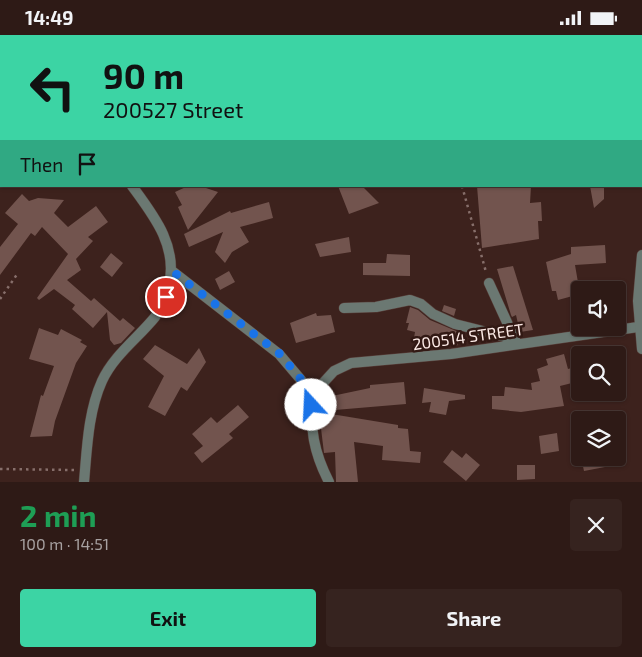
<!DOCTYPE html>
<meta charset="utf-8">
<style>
:root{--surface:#2e1a16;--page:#36231f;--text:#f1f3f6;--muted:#a7a1a1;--line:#493835;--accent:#3cd4a4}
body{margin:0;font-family:"Exo 2",sans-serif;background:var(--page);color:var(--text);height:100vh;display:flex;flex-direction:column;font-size:19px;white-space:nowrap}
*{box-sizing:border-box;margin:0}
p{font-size:16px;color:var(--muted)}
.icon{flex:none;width:28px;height:28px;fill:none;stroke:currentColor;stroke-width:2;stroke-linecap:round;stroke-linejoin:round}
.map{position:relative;height:447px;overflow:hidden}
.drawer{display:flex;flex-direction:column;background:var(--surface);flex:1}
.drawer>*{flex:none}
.banner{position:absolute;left:0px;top:0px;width:642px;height:152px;box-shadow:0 1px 4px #0004,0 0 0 1px var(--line);background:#3cd4a4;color:#111;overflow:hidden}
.tools{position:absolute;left:571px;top:246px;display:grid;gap:10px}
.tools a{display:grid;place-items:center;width:55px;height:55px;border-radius:5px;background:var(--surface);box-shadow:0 1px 4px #0004,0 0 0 1px var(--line);font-size:25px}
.pin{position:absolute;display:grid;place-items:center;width:42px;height:42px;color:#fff;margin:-21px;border:2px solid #fff;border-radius:50%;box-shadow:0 1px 5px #0007}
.me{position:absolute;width:55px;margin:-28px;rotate:340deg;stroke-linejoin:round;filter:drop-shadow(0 0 4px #0008)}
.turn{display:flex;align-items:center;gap:18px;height:105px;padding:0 20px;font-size:22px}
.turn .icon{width:65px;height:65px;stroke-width:2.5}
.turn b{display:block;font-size:35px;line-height:42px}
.then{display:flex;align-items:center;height:48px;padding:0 20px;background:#0003;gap:10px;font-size:19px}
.round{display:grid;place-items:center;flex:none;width:52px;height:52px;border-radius:5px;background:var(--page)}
.headline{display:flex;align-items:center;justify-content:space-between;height:85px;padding:0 20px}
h1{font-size:30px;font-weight:700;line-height:38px;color:#1e9e55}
.cta{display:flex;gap:10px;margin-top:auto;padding:10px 20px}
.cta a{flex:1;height:58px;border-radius:5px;background:var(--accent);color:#111;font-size:20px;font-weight:700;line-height:58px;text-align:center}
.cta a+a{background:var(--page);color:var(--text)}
.status{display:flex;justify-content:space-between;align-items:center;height:35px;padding:0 25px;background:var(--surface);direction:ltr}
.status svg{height:14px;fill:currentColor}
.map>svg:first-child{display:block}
.building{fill:#72544e}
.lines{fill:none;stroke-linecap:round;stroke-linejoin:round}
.service-casing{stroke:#583e39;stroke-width:9}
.minor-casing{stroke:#583e39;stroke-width:11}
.tertiary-casing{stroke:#583e39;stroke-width:11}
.path{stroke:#876f6b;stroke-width:2.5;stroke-dasharray:2.5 4;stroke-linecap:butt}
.service{stroke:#6b7872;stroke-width:8}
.minor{stroke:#6b7872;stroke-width:10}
.tertiary{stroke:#6b7872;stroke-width:10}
.route{stroke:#1a73e8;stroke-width:9;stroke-dasharray:0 16.2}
.labels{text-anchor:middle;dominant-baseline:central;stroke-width:5;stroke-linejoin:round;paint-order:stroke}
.street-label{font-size:16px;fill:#fdebe7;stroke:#321914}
</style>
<div class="status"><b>14:49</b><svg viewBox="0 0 49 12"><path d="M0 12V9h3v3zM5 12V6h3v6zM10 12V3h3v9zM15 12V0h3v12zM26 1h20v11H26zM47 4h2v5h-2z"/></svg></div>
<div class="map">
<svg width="642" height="447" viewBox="0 0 642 447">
<rect width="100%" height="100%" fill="#3d221d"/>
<path class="building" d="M188,151H200L218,157L188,195L178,172L182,170L175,157Z
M338,151H362L379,168L349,179Z
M477,151H531L530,168L541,167L542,186H538L539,204L482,213Z
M590,151H604V164L594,173Z
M22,159L29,166L38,163L64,165L54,178L68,192L96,171L108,187L88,202L93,206L76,224L81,235L67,245L91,266L94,263L120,286L123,283L135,293L121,308L114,310L110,305L107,277L93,293L72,274L75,270L54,254L39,265L37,263L68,219L42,192L35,201L31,198L0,240V212L18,189L5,178Z
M269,167L273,183L240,192L249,207L232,217L225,228L215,217L223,197L189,212L184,199L230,176L231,178Z
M349,202L351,217L320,222L315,209Z
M605,210L606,228L575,230L580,259L558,265L556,256H552L546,227L571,219V212Z
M111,218L123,228L112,242L100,232Z
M387,219L410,220V241L363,240V228H386Z
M513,231L533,295L520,297L516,280L512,282L511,280L497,234Z
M229,236L235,247L220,255L215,244Z
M444,270L456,274L454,281L442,276Z
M410,272L418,275L430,285L461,298L457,311L433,304L432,307L414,303L415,297L407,295L409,288H406Z
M316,278L317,281L331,280L335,297L296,308L290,288Z
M39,293L58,300L61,294L82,305L80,307L87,311L76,328L55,386L52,401L30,402L41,360L43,361L54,331L29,324Z
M155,310L187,329L199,313L206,327L187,356L181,352L165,381L148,372L164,341L143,324Z
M564,319L568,334L575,332L580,346L560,351L564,371L521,377L492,374V361H504L505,352L532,355L531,348L540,346L537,334L548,330L546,324Z
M404,347L406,369L335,375L332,361L370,353V350Z
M424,353L465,360V364L449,366L446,380L429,377L431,367L422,368Z
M238,370L249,382L229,399L233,403L202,428L194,418L203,411L192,399L211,382L217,388Z
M319,377L398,390V393L408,394L410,416L421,417L420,428L382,425L383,411L354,407L358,447H336L335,417L324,418Z
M557,398L559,416L541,419L539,401Z
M452,415L462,423L466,418L480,430L466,446L443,427Z
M581,422H625L626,428L584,436Z
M517,430H535V444L517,445Z"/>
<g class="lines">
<g class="service-casing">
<path id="service" d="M0,32L1,33"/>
</g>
<g class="minor-casing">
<path id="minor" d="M256,0L257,1
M641,111H642
M172,236L279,319L313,359C309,392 314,418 329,447
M489,248L516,307
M344,273L376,272L410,265L421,269L433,279L455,289L514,304
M313,359L334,336L351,328L451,319L638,292
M84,447C87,414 88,377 102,346C114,320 138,303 155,282C162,273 166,261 169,250C178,211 154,181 132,151"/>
</g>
<g class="tertiary-casing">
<path id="tertiary" d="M91,1L93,0
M0,66L1,65
M642,220L638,266L642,314"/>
</g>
<path class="path" d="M424,0L425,1
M462,151L486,237
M0,264L18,238
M0,434L74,435"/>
<use href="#service" class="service"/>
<use href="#minor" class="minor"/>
<use href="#tertiary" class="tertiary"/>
</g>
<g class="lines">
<path class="route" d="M166,262L172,236L280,319L313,359L311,370"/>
</g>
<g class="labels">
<g class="street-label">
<text transform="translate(468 301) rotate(-8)">200514 STREET</text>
</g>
</g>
</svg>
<div class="tools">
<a><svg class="icon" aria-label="sound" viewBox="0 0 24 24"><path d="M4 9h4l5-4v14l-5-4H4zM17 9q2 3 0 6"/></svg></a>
<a><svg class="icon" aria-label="search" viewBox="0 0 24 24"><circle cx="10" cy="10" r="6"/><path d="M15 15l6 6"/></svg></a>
<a><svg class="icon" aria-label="layers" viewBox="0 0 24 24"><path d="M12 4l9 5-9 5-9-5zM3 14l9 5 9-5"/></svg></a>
</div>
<div class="pin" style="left:166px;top:262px;background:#d93025"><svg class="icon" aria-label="arrive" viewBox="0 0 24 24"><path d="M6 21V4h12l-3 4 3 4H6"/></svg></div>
<svg class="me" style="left:311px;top:370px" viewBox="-20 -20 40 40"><circle r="19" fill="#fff"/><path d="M0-13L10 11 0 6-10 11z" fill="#1a73e8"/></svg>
<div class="banner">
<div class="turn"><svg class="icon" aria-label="left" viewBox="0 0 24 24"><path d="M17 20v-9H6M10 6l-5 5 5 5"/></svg><div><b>90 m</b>200527 Street</div></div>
<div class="then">Then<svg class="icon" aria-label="arrive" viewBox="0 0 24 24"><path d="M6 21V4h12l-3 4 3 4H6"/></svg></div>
</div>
</div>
<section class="drawer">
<div class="headline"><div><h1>2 min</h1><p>100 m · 14:51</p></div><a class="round"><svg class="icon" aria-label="close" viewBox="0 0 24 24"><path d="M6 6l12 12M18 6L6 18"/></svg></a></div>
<div class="cta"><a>Exit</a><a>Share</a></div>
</section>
